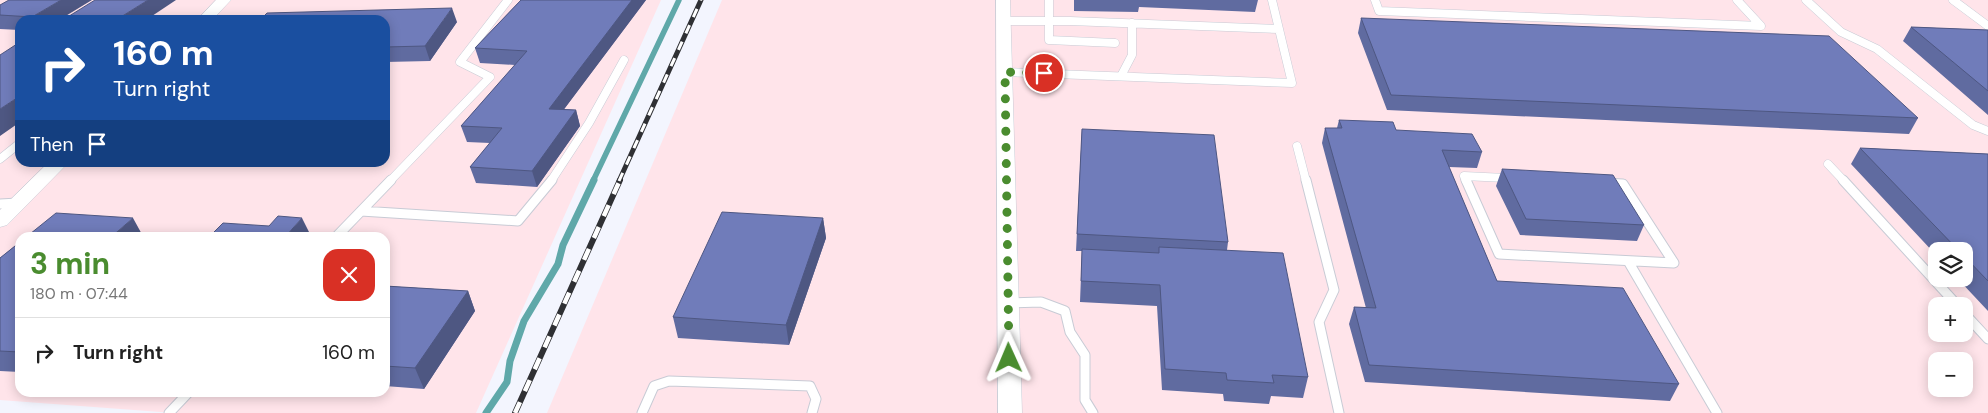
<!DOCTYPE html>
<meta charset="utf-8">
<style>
:root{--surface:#fff;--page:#f2f2f2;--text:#222;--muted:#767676;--line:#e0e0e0;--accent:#4a8c2f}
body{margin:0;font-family:"DM Sans",sans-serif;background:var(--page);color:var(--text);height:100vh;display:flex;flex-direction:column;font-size:19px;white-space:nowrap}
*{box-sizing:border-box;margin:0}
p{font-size:16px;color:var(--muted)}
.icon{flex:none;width:28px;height:28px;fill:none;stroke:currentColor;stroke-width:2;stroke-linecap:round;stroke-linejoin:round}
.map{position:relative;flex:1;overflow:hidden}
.sheet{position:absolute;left:15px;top:232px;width:375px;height:165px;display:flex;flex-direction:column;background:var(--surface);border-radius:15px;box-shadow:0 2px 12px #0003}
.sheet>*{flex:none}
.top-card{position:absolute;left:15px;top:15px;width:375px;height:152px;border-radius:15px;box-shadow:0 2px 12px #0003;background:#1a4fa0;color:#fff;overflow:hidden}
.controls{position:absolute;left:1928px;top:242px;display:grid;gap:10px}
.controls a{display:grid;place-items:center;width:45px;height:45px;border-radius:10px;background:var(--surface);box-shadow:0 2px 12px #0003;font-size:25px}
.pin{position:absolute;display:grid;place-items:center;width:42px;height:42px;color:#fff;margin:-21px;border:2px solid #fff;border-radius:50%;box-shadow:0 1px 5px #0007}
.me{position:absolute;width:55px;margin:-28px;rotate:359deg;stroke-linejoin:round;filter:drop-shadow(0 0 4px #0008)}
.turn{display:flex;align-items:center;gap:18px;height:105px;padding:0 15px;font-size:22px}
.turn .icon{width:65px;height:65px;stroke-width:2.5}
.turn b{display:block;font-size:35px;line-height:42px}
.then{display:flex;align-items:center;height:48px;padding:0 15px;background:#0003;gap:10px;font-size:19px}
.round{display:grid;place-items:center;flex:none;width:52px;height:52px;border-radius:15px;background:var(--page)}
.overview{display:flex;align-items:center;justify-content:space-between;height:85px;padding:0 15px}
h1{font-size:30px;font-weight:700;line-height:38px;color:var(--accent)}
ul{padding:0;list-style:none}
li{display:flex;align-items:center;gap:15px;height:70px;padding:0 15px;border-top:1px solid var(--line)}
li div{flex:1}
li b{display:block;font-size:19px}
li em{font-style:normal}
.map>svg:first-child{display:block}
.industrial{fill:#ffe4ea;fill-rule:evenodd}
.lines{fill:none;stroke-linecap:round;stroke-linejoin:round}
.stream-far1{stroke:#5fa8a9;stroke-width:5.5}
.stream{stroke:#5fa8a9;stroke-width:7}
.service-far1-casing{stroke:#c8cbd5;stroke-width:9}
.service-casing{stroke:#c8cbd5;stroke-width:11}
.minor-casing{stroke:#c8cbd5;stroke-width:1}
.service-far1{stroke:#fff;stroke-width:8}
.service{stroke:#fff;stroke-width:9}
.minor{fill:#fff;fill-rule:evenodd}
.rail-far1-casing{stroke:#2f3034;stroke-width:5}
.rail-casing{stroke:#2f3034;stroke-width:6}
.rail-far1{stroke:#fff;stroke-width:3;stroke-dasharray:9;stroke-linecap:butt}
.rail{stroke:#fff;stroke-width:4.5;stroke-dasharray:12;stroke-linecap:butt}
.wall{fill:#606ba0}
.shaded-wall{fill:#4e5782}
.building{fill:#707cba;stroke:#4e5782}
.route{stroke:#4a8c2f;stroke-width:9;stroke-dasharray:0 16.2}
</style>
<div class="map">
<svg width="1988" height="413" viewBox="0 0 1988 413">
<rect width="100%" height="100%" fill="#f3f5fe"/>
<path class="industrial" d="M0,0H661L476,413H174L0,400ZM20,20H385V162H20ZM20,238H385V392H20Z
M722,0H1988V413H547ZM1936,251H1964V279H1936ZM1936,306H1964V334H1936ZM1936,361H1964V389H1936Z"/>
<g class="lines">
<path class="stream-far1" d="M593,181L679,0"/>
<path class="stream" d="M486,413L507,382L510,361L524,321L558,264L563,245L594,180"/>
<g class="service-far1-casing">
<path id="service-far1" d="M1049,0V40L1115,43
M1375,0L1379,11L1761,26L1737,0
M1806,0L1841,32L1877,49L1973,125L1988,131
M1953,0L1988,26
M1004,21H1070L1279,29
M1005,72L1292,83L1272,0
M1121,76L1132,55V23
M1297,146L1306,181
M0,159L20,143
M1828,164L1844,181
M390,181L490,77L460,62L508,0
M551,181L589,123L624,60
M1466,181L1464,176L1569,181"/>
</g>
<g class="service-casing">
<path id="service" d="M1306,180L1334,290L1319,322L1339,413
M1466,180L1499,254L1674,263L1623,184L1544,180
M1843,180L1958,306
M0,204L18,203
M361,211L518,221L552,180
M335,238L391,180
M1628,261L1717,413
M1007,303L1041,302L1065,311L1070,332L1085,355V400L1093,413
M1964,313L1988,339
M169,413L189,392
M642,413L654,386L669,381L810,386L816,399L812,413"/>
</g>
<g class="minor-casing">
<path id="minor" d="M216,0H231L212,20H197Z
M996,0H1010L1022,413H998Z
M49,162H69L7,225L0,227V210Z"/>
</g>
<use href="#service-far1" class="service-far1"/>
<use href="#service" class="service"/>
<use href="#minor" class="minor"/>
<g class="rail-far1-casing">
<path id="rail-far1" d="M619,181L701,0"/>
</g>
<g class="rail-casing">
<path id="rail" d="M515,413L620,180"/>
</g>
<use href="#rail-far1" class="rail-far1"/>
<use href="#rail" class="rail"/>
</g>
<path class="wall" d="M521,0H646L564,109L576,110L580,126L537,187L476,183L470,167L490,143L467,142L461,126L515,65L480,63L475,48Z
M1074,0H1258L1255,12L1139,7L1138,12L1074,11Z
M0,5L59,20H20V30L0,29Z
M66,18L146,20H67Z
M1361,18L1918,118L1909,134L1387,110L1358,33Z
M385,20L457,22L430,61L385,62Z
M1911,27L1988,30V115L1903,41Z
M1339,120L1396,130L1482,152L1477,168L1449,167L1497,281L1679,384L1670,401L1365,382L1349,324L1354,307L1366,308L1322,143L1325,128H1337Z
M1082,129L1228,242L1227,250L1308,377L1303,398L1271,396L1269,404L1224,401L1223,394L1162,390L1157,306L1080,302L1082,251H1076Z
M1860,148L1988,154V311L1958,279H1964V251H1936V255L1851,164Z
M1502,169L1644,225L1637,241L1520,235L1496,186Z
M823,218L826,238L789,345L678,338L673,317Z
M20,242V372L0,371V258Z
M385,286L468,291L475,311L424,389L385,386Z"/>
<path class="shaded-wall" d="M61,0H92L59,20H34L32,17Z
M148,0H176L146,20H116Z
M632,0H646L553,124L549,109Z
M452,8L457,22L430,61L425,46Z
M20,96V122L0,136V109Z
M576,110L580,126L537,187L532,171Z
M133,218L144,238H110Z
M302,218L312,238H284Z
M823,218L826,238L789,345L786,325Z
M468,291L475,311L424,389L415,368Z"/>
<path class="building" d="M9,0H61L32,17L0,15V5Z
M95,0H148L116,20L66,18Z
M521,0H632L549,109L576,110L532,171L470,167L502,128L461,126L527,51L475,48Z
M452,8L425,46L385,47V20H260L267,13Z
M1361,18L1829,36L1918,118L1391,95Z
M1911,27L1988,30V91Z
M20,42V96L0,109V55Z
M1339,120L1393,122L1396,130L1472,134L1482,152L1442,150L1497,281L1623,288L1679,384L1369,365L1354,307L1376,308L1325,128H1342Z
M1082,129L1214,135L1228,242L1077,234Z
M1860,148L1988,154V281L1964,256V251H1959Z
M1502,169L1613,175L1644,225L1526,219Z
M722,212L823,218L786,325L673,317Z
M56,213L133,218L110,238H25Z
M278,216L302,218L284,238H208L223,223L269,226Z
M20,242V352L0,351V258Z
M1159,247L1283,253L1308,377L1272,375L1274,383L1227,380L1226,373L1165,369L1160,285L1081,281L1082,249L1159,253Z
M385,286L468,291L415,368L385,366Z"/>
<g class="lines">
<path class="route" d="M1009,358L1005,72L1044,73"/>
</g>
</svg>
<div class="controls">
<a><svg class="icon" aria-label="layers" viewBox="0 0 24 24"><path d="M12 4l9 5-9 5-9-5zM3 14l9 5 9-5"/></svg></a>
<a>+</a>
<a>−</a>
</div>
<div class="pin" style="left:1044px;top:73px;background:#d93025"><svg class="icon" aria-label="arrive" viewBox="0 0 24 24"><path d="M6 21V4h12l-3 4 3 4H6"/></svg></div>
<svg class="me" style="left:1009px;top:358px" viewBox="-20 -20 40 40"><path d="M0-17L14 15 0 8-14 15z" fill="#4a8c2f" stroke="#fff" stroke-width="4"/></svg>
<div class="top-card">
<div class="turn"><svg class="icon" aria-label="right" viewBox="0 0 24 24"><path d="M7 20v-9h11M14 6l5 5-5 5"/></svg><div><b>160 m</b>Turn right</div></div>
<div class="then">Then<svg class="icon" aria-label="arrive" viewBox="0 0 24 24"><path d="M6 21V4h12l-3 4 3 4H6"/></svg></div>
</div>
<section class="sheet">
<div class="overview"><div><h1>3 min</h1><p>180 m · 07:44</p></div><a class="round" style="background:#d93025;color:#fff"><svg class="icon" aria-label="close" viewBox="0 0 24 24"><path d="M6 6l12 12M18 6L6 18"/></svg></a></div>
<ul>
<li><svg class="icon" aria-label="right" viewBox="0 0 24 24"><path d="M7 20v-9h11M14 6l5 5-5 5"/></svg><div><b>Turn right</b></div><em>160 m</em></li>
</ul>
</section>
</div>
